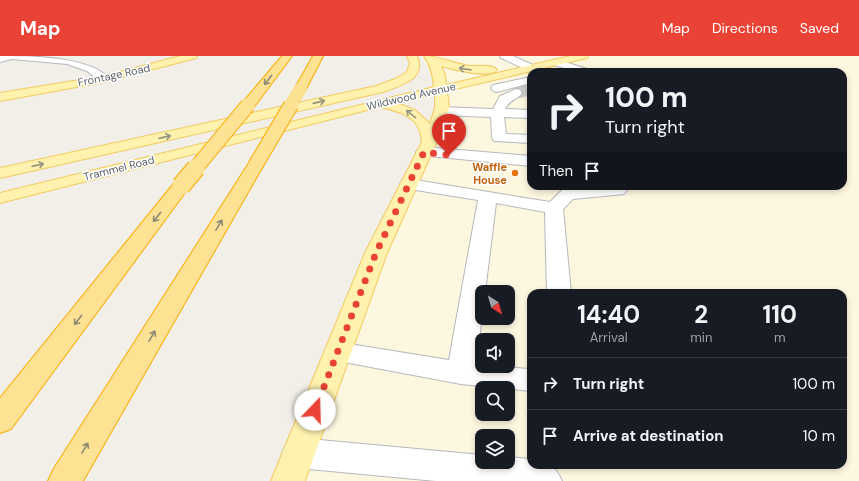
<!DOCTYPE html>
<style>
:root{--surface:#171b24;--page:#242831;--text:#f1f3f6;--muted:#9ea1a6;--line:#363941;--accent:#ea4335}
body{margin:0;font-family:"DM Sans",sans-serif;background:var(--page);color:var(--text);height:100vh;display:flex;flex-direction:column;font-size:15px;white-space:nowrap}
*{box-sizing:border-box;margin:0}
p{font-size:13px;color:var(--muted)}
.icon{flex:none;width:22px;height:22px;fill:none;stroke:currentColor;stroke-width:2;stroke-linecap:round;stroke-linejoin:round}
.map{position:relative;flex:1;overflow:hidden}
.side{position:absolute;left:527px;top:233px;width:320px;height:180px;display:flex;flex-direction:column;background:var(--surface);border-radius:12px;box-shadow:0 2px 6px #0003}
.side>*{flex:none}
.hud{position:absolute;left:527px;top:12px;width:320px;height:122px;border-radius:12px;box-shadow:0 2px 6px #0003;background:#171b24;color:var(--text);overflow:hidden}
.needle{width:26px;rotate:143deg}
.tools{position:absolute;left:475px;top:229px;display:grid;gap:8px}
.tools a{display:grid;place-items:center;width:40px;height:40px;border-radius:8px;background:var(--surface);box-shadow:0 2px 6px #0003;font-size:20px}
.pin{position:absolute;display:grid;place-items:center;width:34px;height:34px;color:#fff;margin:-41px -17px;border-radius:50% 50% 50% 0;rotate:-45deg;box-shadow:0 0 4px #0007}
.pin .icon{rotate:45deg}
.me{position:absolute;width:44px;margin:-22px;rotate:21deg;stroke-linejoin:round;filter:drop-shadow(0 0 3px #0008)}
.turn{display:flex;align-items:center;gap:14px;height:84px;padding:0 12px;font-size:18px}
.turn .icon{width:52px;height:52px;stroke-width:2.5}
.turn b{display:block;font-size:28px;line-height:34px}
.then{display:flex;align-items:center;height:38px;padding:0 12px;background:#0003;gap:8px;font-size:15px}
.eta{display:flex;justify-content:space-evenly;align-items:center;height:68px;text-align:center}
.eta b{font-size:24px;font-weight:700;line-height:28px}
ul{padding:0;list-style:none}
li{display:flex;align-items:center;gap:12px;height:52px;padding:0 12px;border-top:1px solid var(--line)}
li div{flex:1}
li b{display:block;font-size:15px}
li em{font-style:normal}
header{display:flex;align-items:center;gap:24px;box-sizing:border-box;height:56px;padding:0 20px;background:var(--accent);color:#fff}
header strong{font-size:19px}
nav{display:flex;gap:22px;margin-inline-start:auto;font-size:14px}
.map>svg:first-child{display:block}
.commercial{fill:#fef7e0;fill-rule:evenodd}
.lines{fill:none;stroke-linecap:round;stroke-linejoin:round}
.minor-tunnel{stroke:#ccccc8;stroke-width:12;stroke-dasharray:12 5.5;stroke-linecap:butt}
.minor-casing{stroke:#b5b8bc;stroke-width:2}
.major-casing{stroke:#f2c960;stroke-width:2}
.highway-casing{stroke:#f9ab00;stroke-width:2}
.minor{fill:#fff;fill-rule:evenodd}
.major{fill:#fff2af;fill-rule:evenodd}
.highway{fill:#fde293;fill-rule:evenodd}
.highway-bridge-far2-casing{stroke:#f9ab00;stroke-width:12;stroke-linecap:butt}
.highway-bridge-far1-casing{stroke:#f9ab00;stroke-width:16;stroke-linecap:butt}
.highway-bridge-casing{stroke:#f9ab00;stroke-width:20;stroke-linecap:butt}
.highway-bridge-far2{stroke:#fde293;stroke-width:12}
.highway-bridge-far1{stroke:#fde293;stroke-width:14}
.highway-bridge{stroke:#fde293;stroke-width:18}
.oneway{stroke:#979581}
.oneway2{stroke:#8e8975}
.route{stroke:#ea4335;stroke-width:7;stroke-dasharray:0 12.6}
.food-dot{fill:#e8710a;stroke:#fff;stroke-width:1.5}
.labels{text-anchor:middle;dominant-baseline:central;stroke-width:3;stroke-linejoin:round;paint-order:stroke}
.far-street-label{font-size:11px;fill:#5f6368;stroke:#fff}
.far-food-label{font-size:11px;font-weight:bold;fill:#c56008;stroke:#fff;text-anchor:end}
</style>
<header>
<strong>Map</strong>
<nav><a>Map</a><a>Directions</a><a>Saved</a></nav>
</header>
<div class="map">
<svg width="859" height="425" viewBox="0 0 859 425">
<rect width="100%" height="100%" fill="#f1efe8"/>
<path class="commercial" d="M421,0H570L463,27L583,0H859V425H299L442,52L440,33ZM531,16H843V130H531ZM482,236H508V262H482ZM531,237H843V409H531ZM482,284H508V310H482ZM482,332H508V358H482ZM482,380H508V406H482Z"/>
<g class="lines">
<path class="minor-tunnel" d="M516,37L531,33"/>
<g class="minor-casing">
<path id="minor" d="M0,0C30,0 90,0 110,23L108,25H100L87,15L67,8L12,3L0,6Z
M500,0H513L535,10L536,12L535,14H527L501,2Z
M556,3L590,14L592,16H575L552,8L551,6Z
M531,21V27L497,36L493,35L491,32L493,29Z
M516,33L520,34L522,37C516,45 511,42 505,53L531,54V62L504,61L506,78L531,79V87L494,85L492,82L491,61L441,59L436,58L434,55L436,52L441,51L493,53L500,40Z
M424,91L531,100V110L419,99L416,96L419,93Z
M409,123L550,146L562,134L568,133L627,130V134L624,138L573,143L563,153L571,237H547L545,156L496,147L485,236H482V260L476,308H482V310L531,313V335L461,328L328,303L324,296L328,289L337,286L449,304L478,144L403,132L400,128L403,124Z
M298,382L482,399V406H508V401L531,403V409C549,409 554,407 562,425H436L298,412L287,407L282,397L287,387Z"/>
</g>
<g class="major-casing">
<path id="major" d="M180,0H197L196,2L104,26L0,45V37L104,20Z
M407,0H417C427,23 400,30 383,36L0,122V112L376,30L395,23L407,16L410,7Z
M424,0C439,0 454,8 470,10C478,10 493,8 497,14C490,23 452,13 441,10L445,19L446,29L570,0H588L587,2L447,35L449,52L442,74L387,197L305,425H271L365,197L422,86C421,81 421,77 419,73C413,58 393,54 379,51L0,147V137L434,31C433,19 431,10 424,0ZM435,38V52L430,68L415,54L397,47Z"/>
</g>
<g class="highway-casing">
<path id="highway" d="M282,0H292L254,51H244L243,48L244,45Z
M313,0H323L305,35H297L295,32Z
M255,105L261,107L263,110L83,425H48L53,414L247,110L249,107Z
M181,125L187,126L190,130L187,134L11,373L0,377V342L175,126Z"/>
</g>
<use href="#minor" class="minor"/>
<use href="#major" class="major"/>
<use href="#highway" class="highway"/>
<g class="highway-bridge-far2-casing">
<path id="highway-bridge-far2" d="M247,50L249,48
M290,50L301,32"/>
</g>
<g class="highway-bridge-far1-casing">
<path id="highway-bridge-far1" d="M255,110L291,49
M195,113L248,49"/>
</g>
<g class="highway-bridge-casing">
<path id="highway-bridge" d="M181,130L196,112"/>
</g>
<use href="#highway-bridge-far2" class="highway-bridge-far2"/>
<use href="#highway-bridge-far1" class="highway-bridge-far1"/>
<use href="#highway-bridge" class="highway-bridge"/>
</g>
<defs><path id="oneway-shaft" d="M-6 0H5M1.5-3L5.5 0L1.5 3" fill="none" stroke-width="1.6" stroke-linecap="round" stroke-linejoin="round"/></defs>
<g class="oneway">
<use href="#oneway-shaft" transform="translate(465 13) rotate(-172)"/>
<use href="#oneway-shaft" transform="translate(319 46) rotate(-13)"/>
<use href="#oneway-shaft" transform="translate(411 58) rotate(-141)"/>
<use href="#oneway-shaft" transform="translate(165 81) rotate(-13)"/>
<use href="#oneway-shaft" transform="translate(38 109) rotate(-13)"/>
</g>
<g class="oneway2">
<use href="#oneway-shaft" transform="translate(268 24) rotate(129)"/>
<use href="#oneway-shaft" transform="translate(157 161) rotate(128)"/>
<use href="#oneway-shaft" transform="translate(219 169) rotate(-59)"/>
<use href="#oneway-shaft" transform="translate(78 264) rotate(128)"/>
<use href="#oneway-shaft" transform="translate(152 280) rotate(-59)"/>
<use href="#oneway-shaft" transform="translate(85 392) rotate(-59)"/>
</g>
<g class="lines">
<path class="route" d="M315,354L376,197L424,96L449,99"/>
</g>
<circle class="food-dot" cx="515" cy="117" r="4"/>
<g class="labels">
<g class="far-street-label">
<text transform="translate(114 19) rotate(-12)">Frontage Road</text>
<text transform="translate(411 40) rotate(-13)">Wildwood Avenue</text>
<text transform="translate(119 112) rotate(-14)">Trammel Road</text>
</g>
<g class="far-food-label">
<text x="507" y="111">Waffle<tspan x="507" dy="13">House</tspan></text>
</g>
</g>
</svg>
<div class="tools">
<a><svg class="needle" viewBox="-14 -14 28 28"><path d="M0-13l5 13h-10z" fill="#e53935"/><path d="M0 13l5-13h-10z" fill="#9ea1a6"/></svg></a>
<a><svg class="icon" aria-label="sound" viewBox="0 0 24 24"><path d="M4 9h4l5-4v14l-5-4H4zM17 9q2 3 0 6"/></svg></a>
<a><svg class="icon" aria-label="search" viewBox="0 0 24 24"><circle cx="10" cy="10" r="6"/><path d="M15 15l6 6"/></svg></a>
<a><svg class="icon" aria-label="layers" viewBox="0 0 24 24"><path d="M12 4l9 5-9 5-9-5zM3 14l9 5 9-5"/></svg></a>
</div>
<div class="pin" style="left:449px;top:99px;background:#d93025"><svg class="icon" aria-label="arrive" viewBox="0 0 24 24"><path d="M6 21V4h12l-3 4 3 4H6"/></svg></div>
<svg class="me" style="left:315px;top:354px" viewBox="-20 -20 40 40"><circle r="19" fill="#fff"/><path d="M0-13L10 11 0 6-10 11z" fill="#ea4335"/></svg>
<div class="hud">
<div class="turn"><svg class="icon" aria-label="right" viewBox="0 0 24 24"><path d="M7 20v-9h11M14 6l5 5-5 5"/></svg><div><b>100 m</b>Turn right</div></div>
<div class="then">Then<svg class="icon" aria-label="arrive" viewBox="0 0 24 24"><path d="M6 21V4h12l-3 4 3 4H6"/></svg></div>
</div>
<section class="side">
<div class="eta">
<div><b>14:40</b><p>Arrival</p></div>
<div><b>2</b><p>min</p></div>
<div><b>110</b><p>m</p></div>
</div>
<ul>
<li><svg class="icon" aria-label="right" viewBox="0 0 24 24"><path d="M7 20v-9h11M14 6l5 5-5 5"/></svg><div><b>Turn right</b></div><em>100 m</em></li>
<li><svg class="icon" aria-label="arrive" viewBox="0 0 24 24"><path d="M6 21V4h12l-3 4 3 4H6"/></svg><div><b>Arrive at destination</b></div><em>10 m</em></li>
</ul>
</section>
</div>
